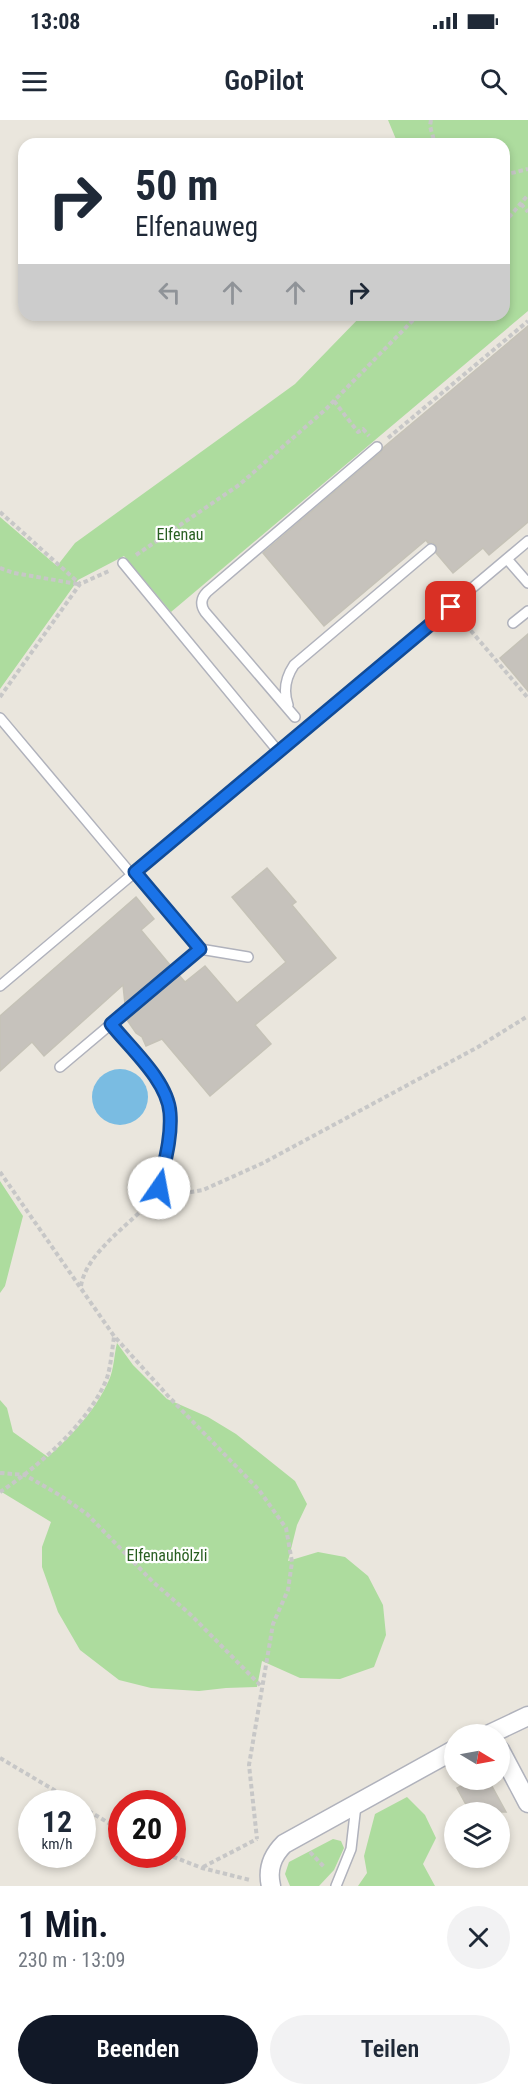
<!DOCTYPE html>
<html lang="de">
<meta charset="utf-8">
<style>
:root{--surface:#fff;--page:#f2f2f3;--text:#1f2937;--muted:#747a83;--accent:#111827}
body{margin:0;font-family:"Roboto Condensed",sans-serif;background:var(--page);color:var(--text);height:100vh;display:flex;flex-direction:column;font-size:22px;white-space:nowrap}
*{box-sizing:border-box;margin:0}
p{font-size:20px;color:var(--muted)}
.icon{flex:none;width:33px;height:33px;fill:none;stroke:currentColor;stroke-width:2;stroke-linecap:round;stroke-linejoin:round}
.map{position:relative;height:1766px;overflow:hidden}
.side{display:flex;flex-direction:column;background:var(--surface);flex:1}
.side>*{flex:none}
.top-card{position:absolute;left:18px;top:18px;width:492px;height:183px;border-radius:18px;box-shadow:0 3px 9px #0003;background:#fff;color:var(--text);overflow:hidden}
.needle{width:39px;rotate:100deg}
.controls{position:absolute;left:444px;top:1604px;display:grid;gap:12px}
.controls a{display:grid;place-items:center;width:66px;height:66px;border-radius:50%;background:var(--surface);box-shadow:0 3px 9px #0003;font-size:30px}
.speed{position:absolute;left:18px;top:1670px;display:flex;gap:12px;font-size:30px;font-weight:700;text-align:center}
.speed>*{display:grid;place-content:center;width:78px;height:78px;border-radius:50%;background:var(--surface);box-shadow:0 3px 9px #0003;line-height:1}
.speed small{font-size:15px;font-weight:400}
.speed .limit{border:9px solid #d22;background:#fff;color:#111}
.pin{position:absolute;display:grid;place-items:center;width:51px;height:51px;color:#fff;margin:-26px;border-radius:12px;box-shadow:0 3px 9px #0006}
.me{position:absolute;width:66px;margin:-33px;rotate:12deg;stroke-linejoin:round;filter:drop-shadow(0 0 4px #0008)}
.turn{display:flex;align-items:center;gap:21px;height:126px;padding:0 18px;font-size:27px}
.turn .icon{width:78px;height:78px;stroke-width:2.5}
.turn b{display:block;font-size:42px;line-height:51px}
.lanes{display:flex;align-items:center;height:57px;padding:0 18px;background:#0003;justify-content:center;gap:30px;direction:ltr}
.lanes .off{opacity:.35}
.round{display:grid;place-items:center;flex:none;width:63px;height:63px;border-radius:32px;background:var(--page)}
.summary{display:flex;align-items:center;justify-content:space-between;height:102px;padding:0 18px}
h1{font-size:36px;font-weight:600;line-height:45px;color:var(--accent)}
.primary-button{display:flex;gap:12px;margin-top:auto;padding:12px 18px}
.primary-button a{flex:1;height:69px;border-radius:36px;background:var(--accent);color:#fff;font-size:24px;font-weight:600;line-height:69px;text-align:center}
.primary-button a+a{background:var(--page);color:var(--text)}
.status{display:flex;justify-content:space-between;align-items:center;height:42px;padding:0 30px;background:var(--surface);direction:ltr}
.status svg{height:16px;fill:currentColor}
header{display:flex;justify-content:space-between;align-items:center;height:78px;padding:0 18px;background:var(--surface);font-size:27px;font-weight:600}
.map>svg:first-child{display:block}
.green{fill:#addc9e}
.water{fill:#7abce2}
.building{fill:#c6c2bc;stroke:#c5c2b7;stroke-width:1.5}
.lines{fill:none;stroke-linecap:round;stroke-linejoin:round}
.service-casing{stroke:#b0b2bc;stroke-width:12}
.minor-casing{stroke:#b0b2bc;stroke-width:21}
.path{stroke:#c7c7c7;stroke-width:4;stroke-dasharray:4.5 3;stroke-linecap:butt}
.service{stroke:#fff;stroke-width:9}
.minor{stroke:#fff;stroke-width:18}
.route-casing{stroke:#114b97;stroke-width:15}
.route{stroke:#1a73e8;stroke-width:10}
.labels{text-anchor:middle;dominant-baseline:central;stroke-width:4.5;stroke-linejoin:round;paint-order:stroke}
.park-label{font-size:16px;fill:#285f21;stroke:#fff}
</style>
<div class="status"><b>13:08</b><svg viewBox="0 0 49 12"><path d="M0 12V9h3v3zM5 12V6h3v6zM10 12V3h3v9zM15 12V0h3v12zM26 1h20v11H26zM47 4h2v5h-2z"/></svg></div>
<header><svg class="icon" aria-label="menu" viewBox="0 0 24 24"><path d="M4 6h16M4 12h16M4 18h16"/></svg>GoPilot<svg class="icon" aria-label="search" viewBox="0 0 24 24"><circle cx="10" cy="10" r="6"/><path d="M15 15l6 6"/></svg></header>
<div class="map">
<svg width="528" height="1766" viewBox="0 0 528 1766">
<rect width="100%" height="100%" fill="#eae6dd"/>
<path class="green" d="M388,0H528V191L171,492L124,436L78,460L0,569V397L57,446L75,423L295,264L362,195H504V24H398Z
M0,1061L23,1096L5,1166L0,1173Z
M117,1223L133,1245L167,1279L208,1297L236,1314L295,1361L307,1384L297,1405L288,1441L318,1432L345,1437L368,1456L383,1485L386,1515L374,1547L340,1559L300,1558L262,1541L257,1567L226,1568L199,1571L151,1568L119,1560L80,1530L58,1492L42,1447V1427L51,1402L0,1371V1280L7,1288L13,1312L48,1337C72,1315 96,1290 109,1260C114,1249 114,1235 117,1223Z
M407,1677L425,1695L436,1718L423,1744L435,1766H358L367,1753L364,1736L375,1694Z
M333,1719L341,1721L344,1728L334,1750L319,1766H290L285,1754L289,1742Z"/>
<path class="water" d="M92 977a28 28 0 1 1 56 0a28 28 0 1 1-56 0Z"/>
<path class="building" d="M528,206V402L489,435L483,428L453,453L436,433V425L433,423H428L426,420L324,506L263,433L381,332L384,327Z
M528,514V571L500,538Z
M267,748L296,782L292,785L336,838L255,905L271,924L210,976L162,919L146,926L142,917L136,913L127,900L179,855L185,862L205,846L237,883L286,842L232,777Z
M136,777L154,799L141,810L170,845L125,884L123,865L44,936L32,922L0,951V896Z
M474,1659H488L506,1692H470L457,1668Z"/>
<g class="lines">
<g class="service-casing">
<path id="service" d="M507,439L528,463
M123,443L278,631
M513,503L528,491
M288,585C283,571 286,557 294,545L431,429
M295,597L205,492C200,485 201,478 207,472L377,327
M0,598L132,755
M200,829L248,837
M0,866L528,421
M110,905C130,928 168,962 170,993C172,1018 164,1044 159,1068
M60,947L200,829L135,752
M336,1766L351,1729L356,1685"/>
</g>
<g class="minor-casing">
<path id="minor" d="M490,1614L528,1596
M500,1630L528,1683
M271,1766C267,1749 272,1736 284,1724L454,1630"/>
</g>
<path class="path" d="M431,0L430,6L435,24
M504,55L528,49
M521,84L528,92
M504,103L528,75
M334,281L358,312L363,309L369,316
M388,318L528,201
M0,392L80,464
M136,435L239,365L326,289L418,195
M0,448L14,453L78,464
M461,499L528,578
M0,577L80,464L109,451
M0,1052L114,1216L169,1277L259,1370L286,1408L292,1442L288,1470L273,1504L249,1645L257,1719
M175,1071L185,1073L203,1070L263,1043L478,927L528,896
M81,1166C86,1133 129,1105 151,1081
M0,1353L25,1355L61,1376L87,1394L153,1462L191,1495L261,1566
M0,1372C38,1347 90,1302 107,1258C111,1245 112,1230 114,1217
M0,1638L76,1683
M82,1687L122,1711
M310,1732L325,1748
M166,1734L202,1748L250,1760
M203,1747L257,1719"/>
<use href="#service" class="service"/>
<use href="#minor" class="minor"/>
</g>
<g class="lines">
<g class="route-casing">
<path id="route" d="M159,1068C164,1044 172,1018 170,993C168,961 130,928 111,904L200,829L135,752L451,487"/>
</g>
<use href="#route" class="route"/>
</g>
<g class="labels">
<g class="park-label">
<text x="180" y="414">Elfenau</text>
<text x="167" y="1435">Elfenauhölzli</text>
</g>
</g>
</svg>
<div class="controls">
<a><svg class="needle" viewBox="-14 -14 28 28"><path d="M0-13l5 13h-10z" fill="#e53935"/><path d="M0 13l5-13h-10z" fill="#747a83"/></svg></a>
<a><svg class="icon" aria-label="layers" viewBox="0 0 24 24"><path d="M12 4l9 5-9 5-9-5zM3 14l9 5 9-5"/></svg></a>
</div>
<div class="speed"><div>12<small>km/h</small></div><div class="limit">20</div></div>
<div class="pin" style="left:451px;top:487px;background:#d93025"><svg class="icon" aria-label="arrive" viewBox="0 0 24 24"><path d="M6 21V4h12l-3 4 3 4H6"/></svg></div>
<svg class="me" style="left:159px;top:1068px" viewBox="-20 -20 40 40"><circle r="19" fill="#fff"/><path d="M0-13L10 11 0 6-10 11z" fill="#1a73e8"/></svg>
<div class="top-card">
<div class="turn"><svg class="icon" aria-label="right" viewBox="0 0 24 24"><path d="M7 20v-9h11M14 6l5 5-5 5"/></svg><div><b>50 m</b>Elfenauweg</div></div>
<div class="lanes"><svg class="icon off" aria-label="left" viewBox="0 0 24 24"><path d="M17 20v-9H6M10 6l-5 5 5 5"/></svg><svg class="icon off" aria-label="ahead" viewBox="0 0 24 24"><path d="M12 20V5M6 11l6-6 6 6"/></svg><svg class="icon off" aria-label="ahead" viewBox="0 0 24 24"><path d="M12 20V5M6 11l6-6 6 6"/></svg><svg class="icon" aria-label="right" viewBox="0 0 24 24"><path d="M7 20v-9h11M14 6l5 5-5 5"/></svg></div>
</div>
</div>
<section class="side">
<div class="summary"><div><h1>1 Min.</h1><p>230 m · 13:09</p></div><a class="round"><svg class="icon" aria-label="close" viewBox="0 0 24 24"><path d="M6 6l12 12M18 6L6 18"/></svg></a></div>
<div class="primary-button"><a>Beenden</a><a>Teilen</a></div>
</section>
